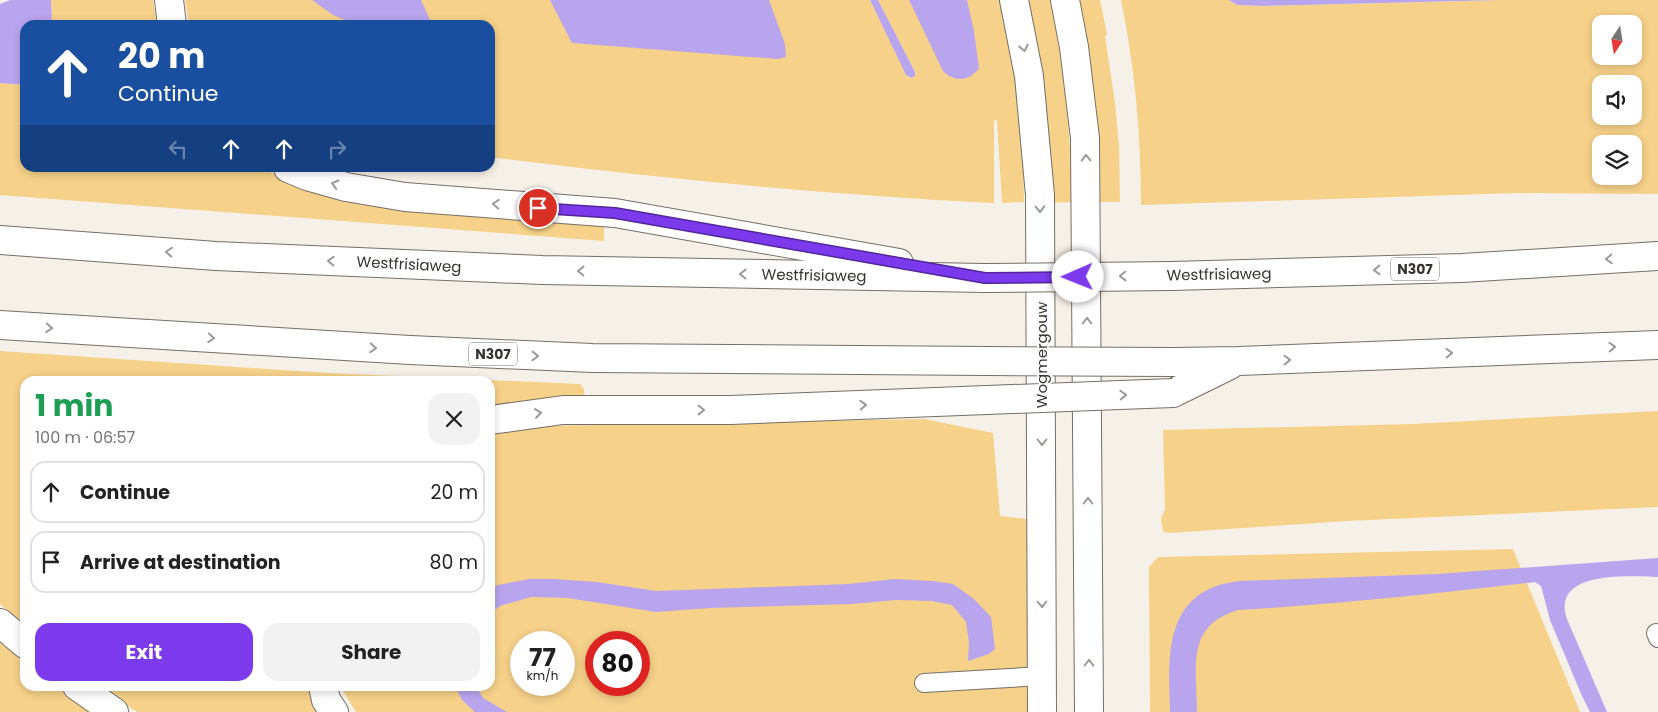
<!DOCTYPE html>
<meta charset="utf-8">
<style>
:root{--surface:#fff;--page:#f2f2f2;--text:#222;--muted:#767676;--line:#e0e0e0;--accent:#7c3aed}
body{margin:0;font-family:Poppins,sans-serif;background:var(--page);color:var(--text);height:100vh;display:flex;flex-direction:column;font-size:19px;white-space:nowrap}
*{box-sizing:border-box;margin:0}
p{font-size:16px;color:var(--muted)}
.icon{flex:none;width:28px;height:28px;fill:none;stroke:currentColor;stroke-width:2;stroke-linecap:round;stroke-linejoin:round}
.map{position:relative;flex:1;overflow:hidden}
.side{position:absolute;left:20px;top:376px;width:475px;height:315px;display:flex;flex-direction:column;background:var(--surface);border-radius:15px;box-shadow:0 2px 8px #0003}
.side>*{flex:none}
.guide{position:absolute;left:20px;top:20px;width:475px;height:152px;border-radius:15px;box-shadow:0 2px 8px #0003;background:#1a4fa0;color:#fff;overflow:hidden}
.needle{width:32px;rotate:192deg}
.buttons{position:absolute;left:1592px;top:15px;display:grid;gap:10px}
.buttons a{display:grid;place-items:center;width:50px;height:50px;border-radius:10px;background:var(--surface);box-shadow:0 2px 8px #0003;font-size:25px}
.speed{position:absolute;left:510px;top:631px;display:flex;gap:10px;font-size:25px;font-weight:700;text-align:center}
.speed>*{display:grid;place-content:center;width:65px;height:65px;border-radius:50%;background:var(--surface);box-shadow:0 2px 8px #0003;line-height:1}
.speed small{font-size:12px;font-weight:400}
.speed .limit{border:8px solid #d22;background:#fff;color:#111}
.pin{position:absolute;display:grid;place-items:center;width:42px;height:42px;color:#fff;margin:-21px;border:2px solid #fff;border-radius:50%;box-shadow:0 1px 5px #0007}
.me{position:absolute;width:55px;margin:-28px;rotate:269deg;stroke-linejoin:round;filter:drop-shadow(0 0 4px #0008)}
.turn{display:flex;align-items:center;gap:18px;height:105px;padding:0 15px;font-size:22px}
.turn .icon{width:65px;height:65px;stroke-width:2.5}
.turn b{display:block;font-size:35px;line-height:42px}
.lanes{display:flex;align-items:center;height:48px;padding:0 15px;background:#0003;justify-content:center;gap:25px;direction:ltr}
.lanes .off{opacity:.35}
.round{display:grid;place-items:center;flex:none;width:52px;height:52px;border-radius:15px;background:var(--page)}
.summary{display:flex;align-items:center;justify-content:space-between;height:85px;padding:0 15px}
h1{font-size:30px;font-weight:700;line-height:38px;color:#1e9e55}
.primary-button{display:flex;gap:10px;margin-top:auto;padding:10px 15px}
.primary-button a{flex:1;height:58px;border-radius:15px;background:var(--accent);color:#fff;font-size:20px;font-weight:700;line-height:58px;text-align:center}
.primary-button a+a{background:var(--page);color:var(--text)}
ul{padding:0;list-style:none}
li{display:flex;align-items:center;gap:15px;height:62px;margin:0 10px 8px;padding:0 5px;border:2px solid var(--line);border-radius:15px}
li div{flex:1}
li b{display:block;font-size:19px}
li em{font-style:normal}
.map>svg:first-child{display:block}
.green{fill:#f6d189;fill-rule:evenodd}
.water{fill:#b9a5ee}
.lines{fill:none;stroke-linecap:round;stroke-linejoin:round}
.service-casing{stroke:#746f67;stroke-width:20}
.tertiary-casing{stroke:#746f67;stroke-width:30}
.trunk-casing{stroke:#746f67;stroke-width:30}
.service{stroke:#fff;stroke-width:18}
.tertiary{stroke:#fff;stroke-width:28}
.trunk{stroke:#fff;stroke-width:28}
.trunk-bridge-casing{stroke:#746f67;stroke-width:30;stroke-linecap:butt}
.trunk-bridge{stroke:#fff;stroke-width:28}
.oneway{stroke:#9a9a98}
.route-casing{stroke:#51269a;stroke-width:12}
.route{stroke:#7c3aed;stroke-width:9}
.labels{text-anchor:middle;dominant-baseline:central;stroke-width:4;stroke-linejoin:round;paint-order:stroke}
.shield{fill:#fff;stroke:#72716f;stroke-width:1}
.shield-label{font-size:14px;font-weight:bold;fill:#363431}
.street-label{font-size:15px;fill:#363431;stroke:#fff}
</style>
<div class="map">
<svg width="1658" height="712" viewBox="0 0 1658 712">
<rect width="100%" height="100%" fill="#f6f1e8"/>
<path class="green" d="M51,0H153L157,25H52Z
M185,0H870L908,78L916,74L915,72L878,0H1002L1022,115L1024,202L1002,203L997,120L994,121V203C826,195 657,178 490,157V25H189Z
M1026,0H1051C1064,68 1071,133 1072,202L1049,203Z
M1076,0H1100L1101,4L1107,35L1105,36L1115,103L1119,146L1120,202H1097Z
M1121,0H1229L1237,5L1263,6L1500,0H1658V194L1518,193L1141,205C1141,135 1135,68 1121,0ZM1601,24H1634V56H1601ZM1601,84H1634V116H1601ZM1601,144H1634V176H1601Z
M0,83L25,85V168H262L288,181L404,208L604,226V241L0,195Z
M0,351L328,373L580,384C584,388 587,394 581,398L525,401L490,405V381H25V625L0,604Z
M1658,411V507L1347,521L1170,533L1163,532L1161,518L1165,510L1163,430L1412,424Z
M924,419L993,433L1000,516L1027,519V712H356L340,686H490V433L540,426ZM521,642H564V685H521ZM596,642H639V685H596Z
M1513,549L1580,712H1150L1149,567L1158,557Z
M0,640L25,661V686H56L89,712H0Z
M100,686H306L318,712H137Z"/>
<path class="water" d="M10,0H51L52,25H25V85L0,83V4Z
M312,0H421L431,22L429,25H358L333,15Z
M550,0H769L785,44L786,57L778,59L572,43Z
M870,0H878L915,72V76L911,78L906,75Z
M909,0H967L974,31L979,68C970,81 955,83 943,71Z
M1229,0H1500L1263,6L1237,5Z
M1658,558V577C1630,576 1550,570 1567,619L1607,712H1590L1582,696L1550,620L1541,586L1535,582C1437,594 1337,604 1238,610C1185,626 1197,667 1197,712H1170C1169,664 1162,604 1219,585C1225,583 1233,582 1239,581L1437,574Z
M529,579H554L597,582L656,591L848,584L895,579L933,581L953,584L974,599L991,617L995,649L989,654L968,661L969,642L966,622L952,605L932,601L896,600L853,604L710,608L656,612L568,598L531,597L500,606L490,613V589L498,585Z
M455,686H476L483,698L507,712H475L462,700Z"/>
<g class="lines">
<g class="service-casing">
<path id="service" d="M1656,633L1658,638
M924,683L1042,676"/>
</g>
<g class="tertiary-casing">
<path id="tertiary" d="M1014,0L1029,76L1040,195L1042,712
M1065,0L1074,47L1085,138L1089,712"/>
</g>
<g class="trunk-casing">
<path id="trunk" d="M169,0L172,25
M288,168L307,176L346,187L405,197L615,213L899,263
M0,240L216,256L542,270L985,278
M1172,276L1462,268L1658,256
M0,325L410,350L592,358L987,361
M1173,362L1238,361L1658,345
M1173,393L1230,365
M490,420L563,410H730L987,400
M0,623L25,644
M77,686L114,712
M323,686L326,700L334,712"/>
</g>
<use href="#service" class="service"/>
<use href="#tertiary" class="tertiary"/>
<use href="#trunk" class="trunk"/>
<g class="trunk-bridge-casing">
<path id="trunk-bridge" d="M985,278L1172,276
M987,361L1173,362
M987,400L1173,393"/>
</g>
<use href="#trunk-bridge" class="trunk-bridge"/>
</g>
<defs><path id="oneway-chevron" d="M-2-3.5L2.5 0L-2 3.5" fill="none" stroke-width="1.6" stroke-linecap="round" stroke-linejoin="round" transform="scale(1.25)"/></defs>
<g class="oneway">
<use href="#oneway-chevron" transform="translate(1024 48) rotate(78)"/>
<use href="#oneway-chevron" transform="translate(1086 158) rotate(-91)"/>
<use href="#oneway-chevron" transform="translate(335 184) rotate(-164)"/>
<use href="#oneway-chevron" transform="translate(496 204) rotate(-176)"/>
<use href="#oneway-chevron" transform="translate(1040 209) rotate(89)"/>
<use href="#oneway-chevron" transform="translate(169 252) rotate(-176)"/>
<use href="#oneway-chevron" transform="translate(1609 259) rotate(177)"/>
<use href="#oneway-chevron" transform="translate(331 261) rotate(-177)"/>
<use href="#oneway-chevron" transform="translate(1377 270) rotate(178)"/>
<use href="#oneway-chevron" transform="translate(581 271) rotate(-179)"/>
<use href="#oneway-chevron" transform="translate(743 274) rotate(-179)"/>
<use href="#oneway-chevron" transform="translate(1123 276) rotate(179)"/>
<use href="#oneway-chevron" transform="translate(1087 321) rotate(-90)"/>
<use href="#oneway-chevron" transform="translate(49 328) rotate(4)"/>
<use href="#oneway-chevron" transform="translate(211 338) rotate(4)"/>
<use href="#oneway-chevron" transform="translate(1612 347) rotate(-2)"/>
<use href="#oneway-chevron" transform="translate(373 348) rotate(4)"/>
<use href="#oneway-chevron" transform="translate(1449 353) rotate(-2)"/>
<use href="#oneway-chevron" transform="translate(535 356) rotate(2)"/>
<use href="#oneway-chevron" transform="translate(1287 360) rotate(-2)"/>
<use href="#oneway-chevron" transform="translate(1123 395) rotate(-2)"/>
<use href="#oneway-chevron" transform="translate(863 405) rotate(-2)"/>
<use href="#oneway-chevron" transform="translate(701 410)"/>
<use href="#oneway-chevron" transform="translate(538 413) rotate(-8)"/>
<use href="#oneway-chevron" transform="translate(1042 442) rotate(90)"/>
<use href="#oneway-chevron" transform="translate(1088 501) rotate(-90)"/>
<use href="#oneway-chevron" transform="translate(1042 604) rotate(90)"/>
<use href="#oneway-chevron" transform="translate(1089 663) rotate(-90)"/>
</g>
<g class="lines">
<g class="route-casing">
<path id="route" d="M538,208L615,213L985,278L1078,277"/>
</g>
<use href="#route" class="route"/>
</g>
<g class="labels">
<g class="shield">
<rect x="1391" y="257.5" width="48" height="23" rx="4"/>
<rect x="469" y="342.5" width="48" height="23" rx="4"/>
</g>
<g class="shield-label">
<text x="1415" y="269">N307</text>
<text x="493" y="354">N307</text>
</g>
<g class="street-label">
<text transform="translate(409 264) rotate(3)">Westfrisiaweg</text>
<text transform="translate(1219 274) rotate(-1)">Westfrisiaweg</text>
<text transform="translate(814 275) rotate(1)">Westfrisiaweg</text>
<text transform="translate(1041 355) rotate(-90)">Wogmergouw</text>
</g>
</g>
</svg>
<div class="buttons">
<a><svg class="needle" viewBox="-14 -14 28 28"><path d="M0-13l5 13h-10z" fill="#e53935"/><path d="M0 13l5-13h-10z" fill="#767676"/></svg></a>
<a><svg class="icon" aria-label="sound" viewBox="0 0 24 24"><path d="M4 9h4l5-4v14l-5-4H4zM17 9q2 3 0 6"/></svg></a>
<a><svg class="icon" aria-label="layers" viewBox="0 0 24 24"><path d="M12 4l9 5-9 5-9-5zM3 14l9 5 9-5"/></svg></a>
</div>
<div class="speed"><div>77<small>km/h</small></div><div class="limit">80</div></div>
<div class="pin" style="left:538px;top:208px;background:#d93025"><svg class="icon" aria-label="arrive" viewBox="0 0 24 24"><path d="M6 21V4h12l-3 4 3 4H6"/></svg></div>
<svg class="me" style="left:1078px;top:277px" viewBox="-20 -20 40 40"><circle r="19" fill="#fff"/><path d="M0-13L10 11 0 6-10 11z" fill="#7c3aed"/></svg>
<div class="guide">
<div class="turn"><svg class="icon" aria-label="ahead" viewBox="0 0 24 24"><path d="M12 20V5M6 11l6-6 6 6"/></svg><div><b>20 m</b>Continue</div></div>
<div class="lanes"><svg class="icon off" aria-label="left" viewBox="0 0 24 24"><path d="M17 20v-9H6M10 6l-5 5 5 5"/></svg><svg class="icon" aria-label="ahead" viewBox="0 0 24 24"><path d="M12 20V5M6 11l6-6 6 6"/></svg><svg class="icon" aria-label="ahead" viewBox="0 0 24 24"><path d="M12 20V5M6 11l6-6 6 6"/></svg><svg class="icon off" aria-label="right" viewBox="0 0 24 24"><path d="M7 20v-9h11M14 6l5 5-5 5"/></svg></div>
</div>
<section class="side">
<div class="summary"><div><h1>1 min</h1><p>100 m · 06:57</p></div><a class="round"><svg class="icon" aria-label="close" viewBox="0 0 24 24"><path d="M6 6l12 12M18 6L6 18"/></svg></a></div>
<ul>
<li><svg class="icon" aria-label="ahead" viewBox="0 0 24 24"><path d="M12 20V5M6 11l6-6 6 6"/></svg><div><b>Continue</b></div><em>20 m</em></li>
<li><svg class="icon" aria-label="arrive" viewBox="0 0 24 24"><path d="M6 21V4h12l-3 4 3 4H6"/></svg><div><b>Arrive at destination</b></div><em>80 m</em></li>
</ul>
<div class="primary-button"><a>Exit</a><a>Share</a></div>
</section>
</div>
